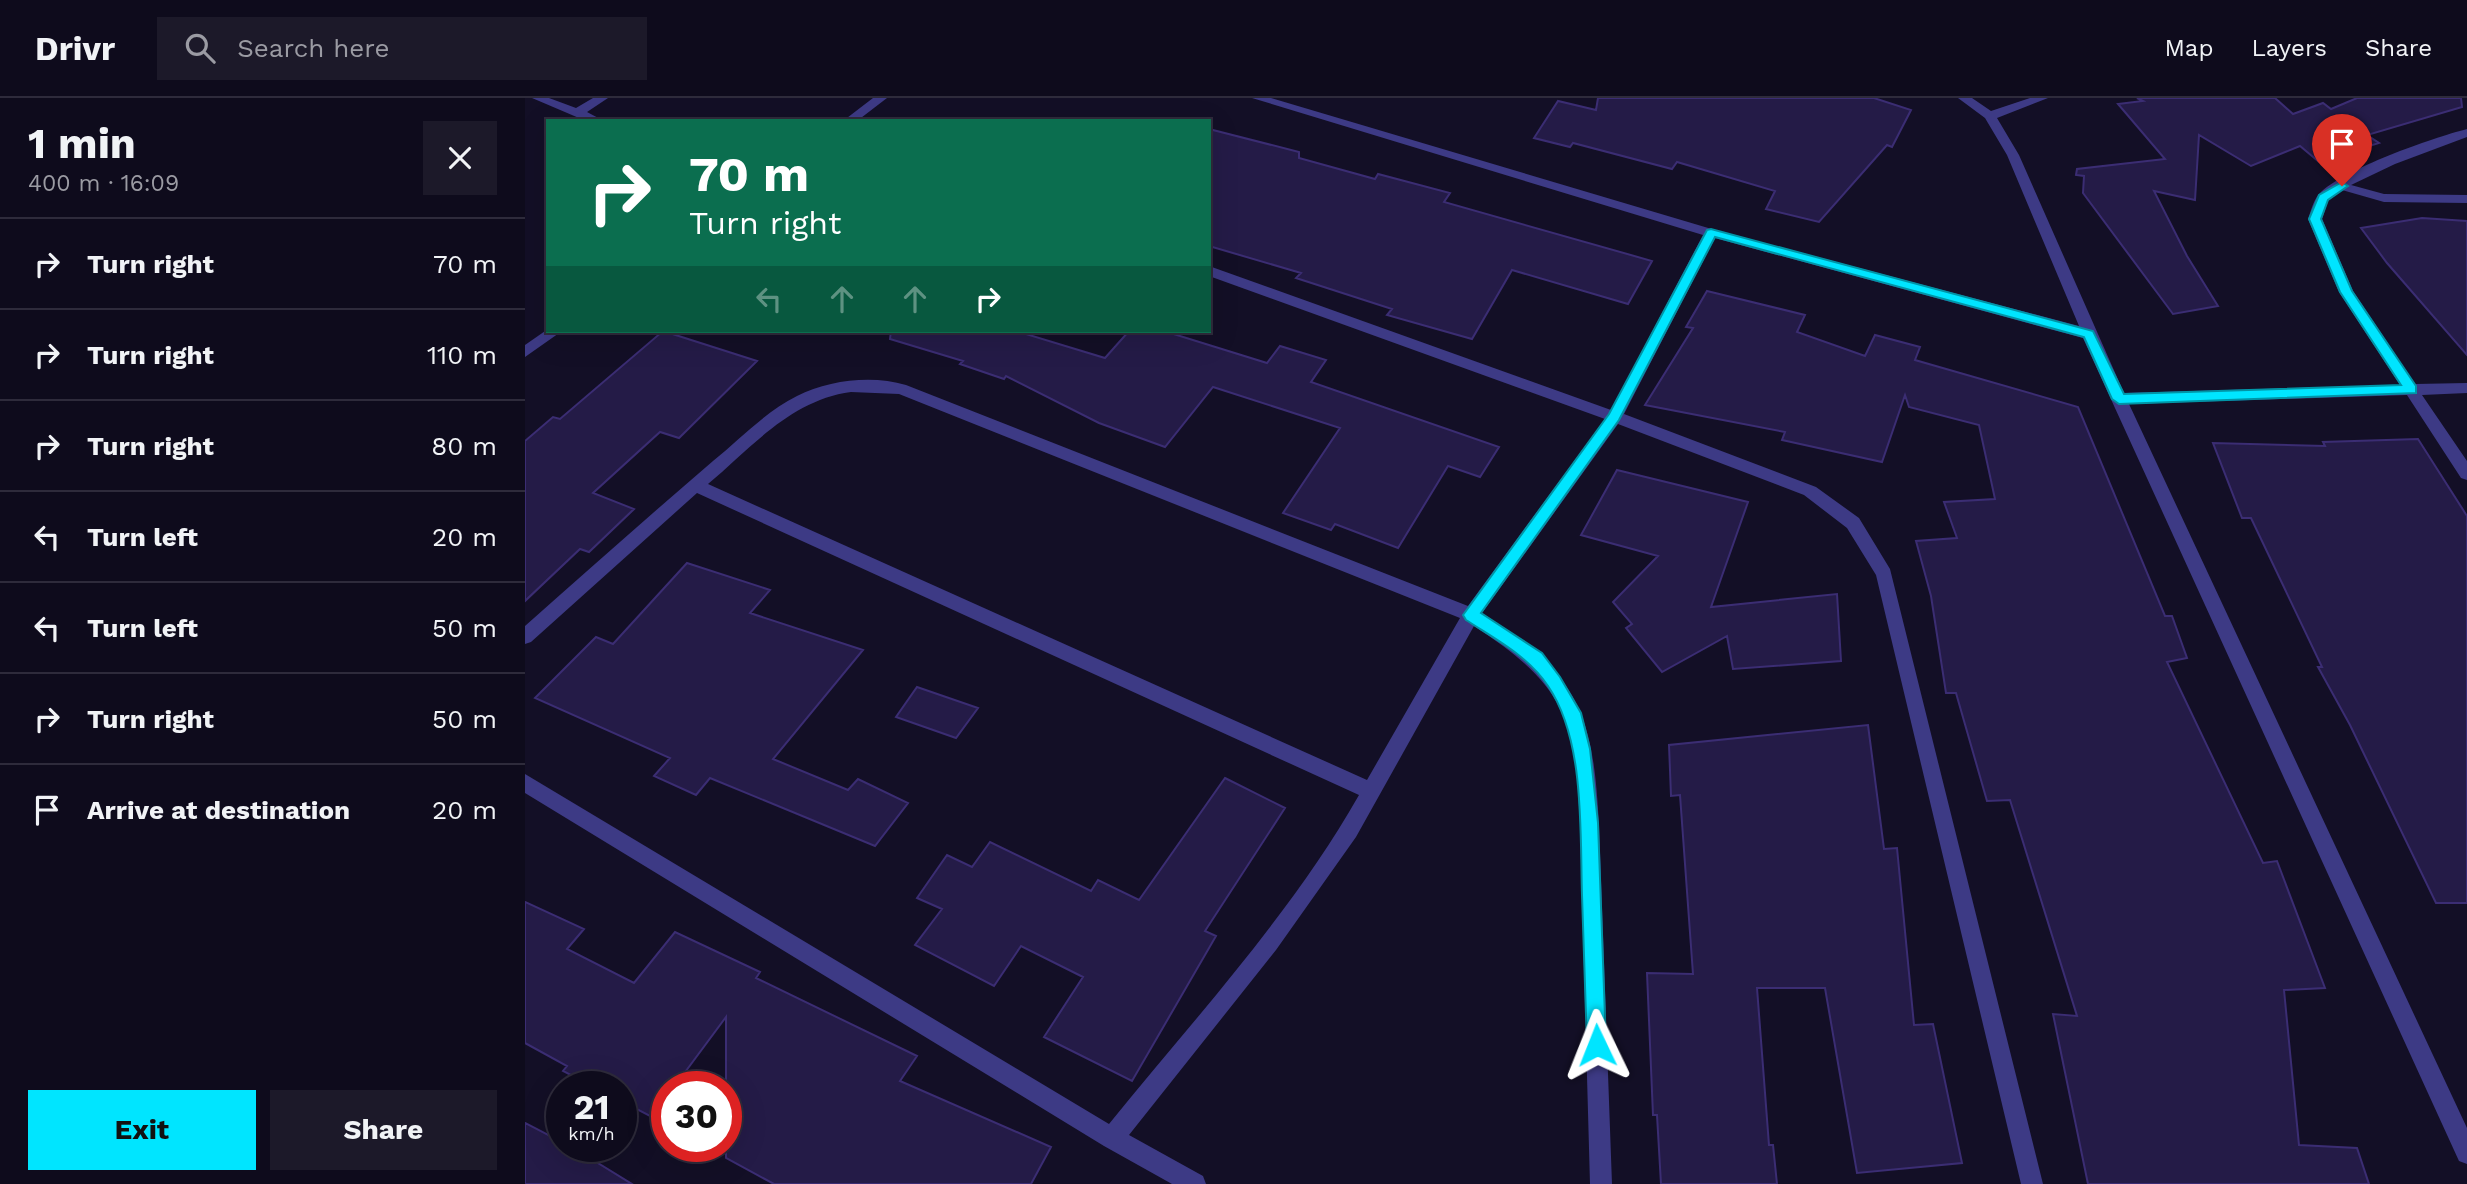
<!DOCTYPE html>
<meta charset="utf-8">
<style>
:root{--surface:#0e0b1c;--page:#1c1929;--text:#f1f3f6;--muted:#9b9ba3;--line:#2e2b3b;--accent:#00e5ff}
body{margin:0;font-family:"Work Sans",sans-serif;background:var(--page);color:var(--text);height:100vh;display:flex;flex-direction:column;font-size:26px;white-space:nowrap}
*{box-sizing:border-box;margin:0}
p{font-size:23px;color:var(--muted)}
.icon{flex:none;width:38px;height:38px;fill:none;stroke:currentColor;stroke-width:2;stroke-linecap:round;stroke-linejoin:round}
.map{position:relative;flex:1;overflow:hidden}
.panel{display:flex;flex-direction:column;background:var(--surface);width:525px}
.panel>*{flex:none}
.banner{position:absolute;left:21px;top:21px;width:665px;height:214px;border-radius:0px;box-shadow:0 7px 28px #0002,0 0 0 2px var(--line);background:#0b6e4f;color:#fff;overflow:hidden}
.speed{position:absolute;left:21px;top:973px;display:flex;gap:14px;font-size:35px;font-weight:700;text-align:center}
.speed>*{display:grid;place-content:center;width:91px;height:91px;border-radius:50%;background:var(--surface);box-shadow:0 7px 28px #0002,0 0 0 2px var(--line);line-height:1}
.speed small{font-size:18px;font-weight:400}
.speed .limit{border:10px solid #d22;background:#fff;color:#111}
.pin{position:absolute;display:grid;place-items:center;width:60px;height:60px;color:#fff;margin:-72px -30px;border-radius:50% 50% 50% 0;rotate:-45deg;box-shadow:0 0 7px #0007}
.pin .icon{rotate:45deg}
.me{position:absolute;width:77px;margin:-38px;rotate:358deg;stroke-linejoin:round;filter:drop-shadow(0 0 5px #0008)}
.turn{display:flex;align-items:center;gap:24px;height:147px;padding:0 28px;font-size:32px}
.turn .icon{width:91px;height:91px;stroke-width:2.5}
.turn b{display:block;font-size:49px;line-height:60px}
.lanes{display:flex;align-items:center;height:66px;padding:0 28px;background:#0003;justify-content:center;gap:35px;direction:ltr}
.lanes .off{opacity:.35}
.round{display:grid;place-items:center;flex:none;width:74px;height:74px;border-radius:0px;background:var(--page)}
.overview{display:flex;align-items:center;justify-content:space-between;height:119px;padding:0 28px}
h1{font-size:42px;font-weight:700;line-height:52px}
.action{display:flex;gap:14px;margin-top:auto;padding:14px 28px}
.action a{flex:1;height:80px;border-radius:0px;background:var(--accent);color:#111;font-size:28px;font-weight:700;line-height:80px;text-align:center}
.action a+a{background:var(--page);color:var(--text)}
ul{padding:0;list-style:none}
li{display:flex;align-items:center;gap:21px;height:91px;padding:0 28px;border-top:2px solid var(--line)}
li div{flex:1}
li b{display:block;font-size:26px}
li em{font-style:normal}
header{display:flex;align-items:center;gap:42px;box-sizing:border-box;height:98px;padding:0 35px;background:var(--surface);border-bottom:2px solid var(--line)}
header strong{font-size:33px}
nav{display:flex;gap:38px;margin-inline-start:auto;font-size:24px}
.search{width:490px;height:63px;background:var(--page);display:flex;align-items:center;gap:18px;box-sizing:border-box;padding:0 24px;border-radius:0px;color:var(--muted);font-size:26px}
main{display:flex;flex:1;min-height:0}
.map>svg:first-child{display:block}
.building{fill:#241b47;stroke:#3b2d73;stroke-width:2}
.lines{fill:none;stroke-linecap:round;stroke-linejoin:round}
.street{fill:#3d3a85;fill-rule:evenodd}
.route{fill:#00e5ff;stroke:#0095a6;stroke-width:2}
</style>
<header>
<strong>Drivr</strong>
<div class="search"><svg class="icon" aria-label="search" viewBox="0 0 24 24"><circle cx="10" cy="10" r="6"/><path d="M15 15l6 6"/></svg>Search here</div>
<nav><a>Map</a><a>Layers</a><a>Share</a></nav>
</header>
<main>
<section class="panel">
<div class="overview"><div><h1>1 min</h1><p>400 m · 16:09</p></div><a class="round"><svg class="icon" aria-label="close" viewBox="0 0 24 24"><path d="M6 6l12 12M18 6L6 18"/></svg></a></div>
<ul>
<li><svg class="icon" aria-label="right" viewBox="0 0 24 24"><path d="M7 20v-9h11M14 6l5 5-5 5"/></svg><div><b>Turn right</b></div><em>70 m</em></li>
<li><svg class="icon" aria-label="right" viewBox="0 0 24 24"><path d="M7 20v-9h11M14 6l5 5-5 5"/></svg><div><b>Turn right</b></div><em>110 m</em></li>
<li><svg class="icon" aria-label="right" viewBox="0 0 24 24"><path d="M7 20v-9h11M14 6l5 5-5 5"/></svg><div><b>Turn right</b></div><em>80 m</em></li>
<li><svg class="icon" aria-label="left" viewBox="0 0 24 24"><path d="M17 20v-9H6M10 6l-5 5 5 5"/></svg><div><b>Turn left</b></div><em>20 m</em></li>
<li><svg class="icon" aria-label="left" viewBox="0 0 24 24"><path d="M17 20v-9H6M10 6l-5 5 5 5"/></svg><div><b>Turn left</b></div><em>50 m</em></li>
<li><svg class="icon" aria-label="right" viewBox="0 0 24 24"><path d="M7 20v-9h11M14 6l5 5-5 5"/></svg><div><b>Turn right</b></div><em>50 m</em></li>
<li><svg class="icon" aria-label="arrive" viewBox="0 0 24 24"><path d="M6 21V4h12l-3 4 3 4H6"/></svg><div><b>Arrive at destination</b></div><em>20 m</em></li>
</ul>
<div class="action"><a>Exit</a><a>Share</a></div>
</section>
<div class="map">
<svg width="1942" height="1086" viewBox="0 0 1942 1086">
<rect width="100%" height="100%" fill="#130f26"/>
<path class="building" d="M1073,0H1349L1386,12L1367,49L1362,47L1294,124L1241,111L1250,93L1152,64L1147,71L1048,45L1045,49L1009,40L1033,3L1071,12Z
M1612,0H1750L1768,16L1798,5L1806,11L1832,0H1936L1937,9L1842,37L1854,45L1794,64L1775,48L1726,68L1674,37L1670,102L1629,93L1662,158L1693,208L1648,216L1558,95L1559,78L1551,77L1552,71L1640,61L1593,6L1618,3Z
M684,31L774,54V60L850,81L853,76L925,95L919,104L1127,163L1103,206L987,172L947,241L862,217L867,211L771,180L776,175L684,148Z
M1897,120L1942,123V257L1862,165L1836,130Z
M1182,193L1280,217L1272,234L1340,258L1350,237L1395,249L1390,262L1553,309L1640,518H1647L1662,560L1642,564L1738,765L1752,763L1800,890L1759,892L1774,1047L1832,1050L1844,1086H1563L1528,916L1552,918L1485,702L1462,703L1431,595H1421L1406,498L1391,443L1432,440L1419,404L1470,401L1454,327L1384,309L1380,297L1357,364L1257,342L1260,334L1120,307L1168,230L1161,229Z
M138,233L232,263L154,340L135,334L68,395L109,411L64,454L55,451L0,503V343L28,319L35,321Z
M366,233H491L580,260L604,233H639L742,265L755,248L801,262L786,284L974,349L955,379L923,368L873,450L810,426L806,432L758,415L815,330L688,289L640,349L574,325L481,278L479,281L435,266L438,263L365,241Z
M1893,341L1942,418V805H1911L1825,627L1793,569H1797L1726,420H1717L1688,345L1800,348L1798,344Z
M1092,372L1223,404L1186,509L1312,496L1316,563L1208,571L1202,538L1137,574L1101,530L1107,526L1088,504L1133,458L1056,437Z
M162,465L245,492L225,515L338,552L248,661L323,692L333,681L383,705L350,748L185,680L171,697L129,678L145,660L10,600L71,539L88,546Z
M392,589L453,610L431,640L371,619Z
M1343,627L1359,751L1372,750L1389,927L1408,926L1437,1065L1332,1075L1300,890H1232L1244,1047H1248L1252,1086H1136L1132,1017H1128L1122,875L1168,876L1155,697L1146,698L1144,647Z
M700,680L760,710L680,833L691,838L607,983L519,939L558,879L496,848L469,888L390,847L417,811L392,800L422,757L447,769L465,744L566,793L573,782L614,802Z
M0,804L59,831L42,851L109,885L150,834L235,874L231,880L392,958L375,983L526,1049L506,1086H249L201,1060V919L149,989H142V998L127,1019L96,1003V989H69L38,973L42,968L0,945Z
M0,1025L37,1044V1048L50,1051L107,1086H0Z"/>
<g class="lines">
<path class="street" d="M7,0H24L51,10L68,0H83L62,14L79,23H61Z
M348,0H362L332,23H318Z
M727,0H746L1190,132L1554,228L1482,57L1460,20L1433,0H1447L1466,13L1505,0H1523L1472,20L1494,57L1599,295L1875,287L1814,194L1783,121C1786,113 1788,103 1794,96C1818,71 1907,40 1942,31V39L1870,66L1826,87L1859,96L1942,97V105L1859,104L1817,92L1803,103L1797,121L1828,193L1890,286L1942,285V295L1897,297L1942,363V382L1936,380L1882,297L1604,306L1942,1030V1066L1934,1063L1558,240L1190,140L1099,316L1291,389L1334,420L1365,471L1518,1086H1496L1351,477L1322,430L1279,397L1093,326L957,515C1054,578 1068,614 1074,727L1087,1086H1065L1055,727C1050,620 1041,588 949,528L831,739L751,852L604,1037L678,1078L681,1086H647L579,1048L0,695V676L584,1026C670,920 767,815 834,697L172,395L6,544L0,546V528C62,473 125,417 188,363C215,341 240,314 272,298C304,282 347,277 381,287L943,508L1080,321L684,178V168L1086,312L1178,137ZM326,294L374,296L935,520L842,682L183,386C227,349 266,302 326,294Z
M23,231L37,233L0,259V247Z"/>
</g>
<path class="route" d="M1817,84L1823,88L1803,102L1796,121L1827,193L1891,288V295L1594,306L1587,301L1559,239L1190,139L1094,322L956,515L1017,555L1035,579L1056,615L1065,651L1073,725L1081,947L1078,954L1072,957L1065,954L1062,947C1060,897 1059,847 1057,797C1055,733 1060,642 1023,588C1003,558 970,541 941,522L938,517L1084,316L1182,132L1186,131L1568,233L1599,296L1876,287L1815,194L1784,121L1794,97Z"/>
</svg>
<div class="speed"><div>21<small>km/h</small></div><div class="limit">30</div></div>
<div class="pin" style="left:1817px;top:88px;background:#d93025"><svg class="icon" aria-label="arrive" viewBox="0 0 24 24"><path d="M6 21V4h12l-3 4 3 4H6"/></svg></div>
<svg class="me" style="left:1072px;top:947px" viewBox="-20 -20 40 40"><path d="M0-17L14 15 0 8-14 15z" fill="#00e5ff" stroke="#fff" stroke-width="4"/></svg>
<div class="banner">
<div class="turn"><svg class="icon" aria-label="right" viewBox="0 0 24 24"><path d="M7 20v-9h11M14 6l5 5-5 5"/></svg><div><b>70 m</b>Turn right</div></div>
<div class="lanes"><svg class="icon off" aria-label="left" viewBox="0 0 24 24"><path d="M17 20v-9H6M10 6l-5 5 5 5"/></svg><svg class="icon off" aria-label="ahead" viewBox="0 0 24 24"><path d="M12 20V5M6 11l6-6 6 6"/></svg><svg class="icon off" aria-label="ahead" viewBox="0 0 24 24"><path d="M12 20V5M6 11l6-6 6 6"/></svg><svg class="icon" aria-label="right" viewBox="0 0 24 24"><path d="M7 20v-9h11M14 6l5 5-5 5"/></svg></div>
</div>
</div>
</main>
